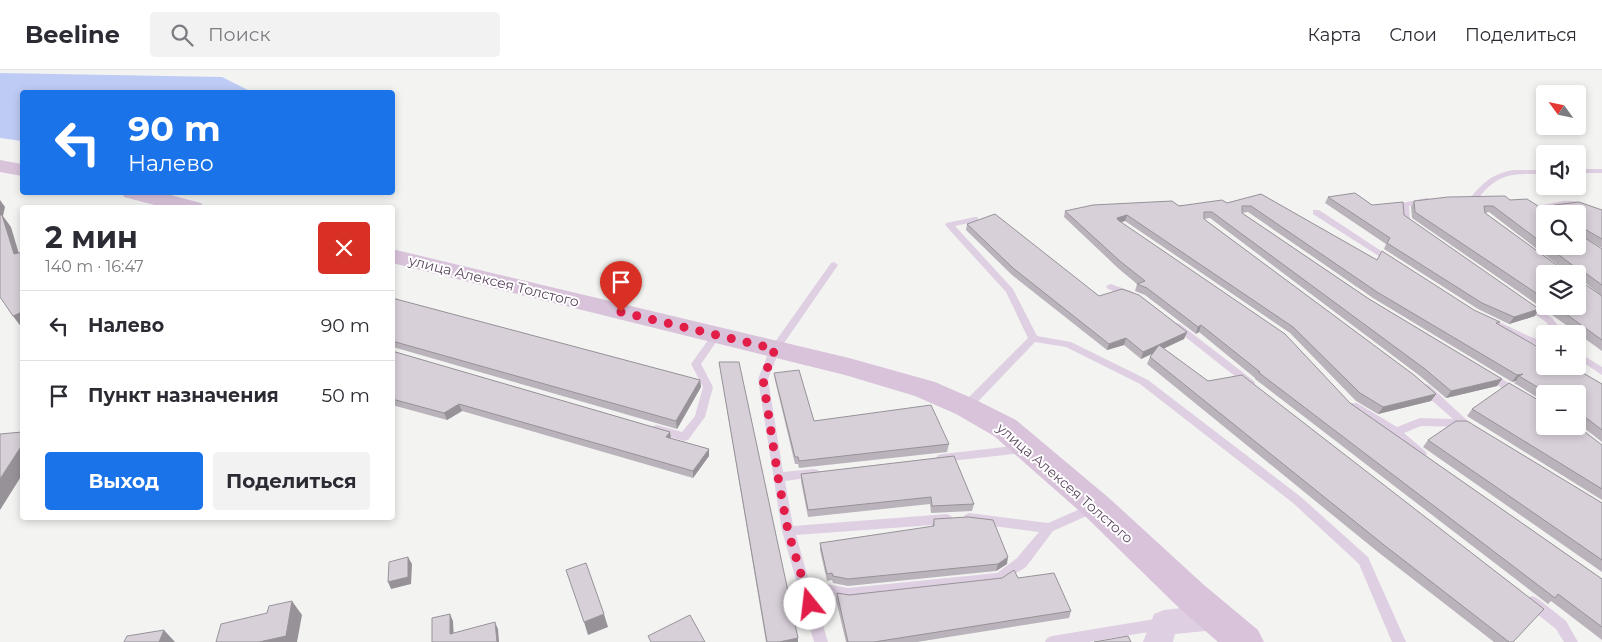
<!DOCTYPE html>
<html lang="ru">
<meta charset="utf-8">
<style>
:root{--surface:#fff;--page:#f2f2f3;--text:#2b2b33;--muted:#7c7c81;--line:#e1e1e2;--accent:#1a73e8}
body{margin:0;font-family:Montserrat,sans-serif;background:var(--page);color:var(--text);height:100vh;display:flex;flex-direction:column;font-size:19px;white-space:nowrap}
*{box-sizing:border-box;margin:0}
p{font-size:16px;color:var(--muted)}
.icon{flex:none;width:28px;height:28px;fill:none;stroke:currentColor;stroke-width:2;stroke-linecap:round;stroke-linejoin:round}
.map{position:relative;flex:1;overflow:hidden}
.details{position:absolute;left:20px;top:135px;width:375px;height:315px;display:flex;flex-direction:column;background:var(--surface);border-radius:5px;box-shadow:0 2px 8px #0003}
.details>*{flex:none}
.banner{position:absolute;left:20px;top:20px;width:375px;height:105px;border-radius:5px;box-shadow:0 2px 8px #0003;background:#1a73e8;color:#fff;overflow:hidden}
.needle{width:32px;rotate:303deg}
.fabs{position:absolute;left:1536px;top:15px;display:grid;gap:10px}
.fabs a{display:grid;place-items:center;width:50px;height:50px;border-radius:5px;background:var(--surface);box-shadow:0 2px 8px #0003;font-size:25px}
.pin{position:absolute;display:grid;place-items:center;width:42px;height:42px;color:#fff;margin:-51px -21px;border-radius:50% 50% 50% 0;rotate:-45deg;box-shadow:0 0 5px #0007}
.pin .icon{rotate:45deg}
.me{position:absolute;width:55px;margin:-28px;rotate:344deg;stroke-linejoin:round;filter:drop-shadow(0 0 4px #0008)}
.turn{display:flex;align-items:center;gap:18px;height:105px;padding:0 25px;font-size:22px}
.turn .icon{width:65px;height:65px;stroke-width:2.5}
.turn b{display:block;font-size:35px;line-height:42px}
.round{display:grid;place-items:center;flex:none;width:52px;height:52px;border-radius:5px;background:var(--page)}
.headline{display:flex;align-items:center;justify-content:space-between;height:85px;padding:0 25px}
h1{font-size:30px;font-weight:700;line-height:38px}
.button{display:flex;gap:10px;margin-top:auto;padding:10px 25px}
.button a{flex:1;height:58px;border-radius:5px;background:var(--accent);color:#fff;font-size:20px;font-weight:700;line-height:58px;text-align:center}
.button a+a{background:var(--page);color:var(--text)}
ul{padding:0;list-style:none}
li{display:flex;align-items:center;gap:15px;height:70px;padding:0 25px;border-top:1px solid var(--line)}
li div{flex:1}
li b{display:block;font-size:19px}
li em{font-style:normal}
header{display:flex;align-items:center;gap:30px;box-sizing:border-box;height:70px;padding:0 25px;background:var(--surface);border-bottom:1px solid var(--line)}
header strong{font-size:24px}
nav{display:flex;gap:28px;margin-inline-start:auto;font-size:18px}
.search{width:350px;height:45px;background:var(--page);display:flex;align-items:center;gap:12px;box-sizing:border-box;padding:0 18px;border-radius:5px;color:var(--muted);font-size:19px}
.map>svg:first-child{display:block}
.green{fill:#becbf4}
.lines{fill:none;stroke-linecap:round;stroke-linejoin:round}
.lane{fill:#dfcfe2;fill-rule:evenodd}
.street{fill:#dfcfe2;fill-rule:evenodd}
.secondary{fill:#d9c3db;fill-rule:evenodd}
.wall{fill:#bab3bb;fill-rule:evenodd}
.shaded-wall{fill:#979298}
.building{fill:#d8d0d9;stroke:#979298;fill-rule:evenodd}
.route{stroke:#e11d48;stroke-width:9;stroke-dasharray:0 16.2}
.labels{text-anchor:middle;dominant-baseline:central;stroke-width:4;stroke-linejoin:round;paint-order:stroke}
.street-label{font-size:14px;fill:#5d4761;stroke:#fff}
</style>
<header>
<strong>Beeline</strong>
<div class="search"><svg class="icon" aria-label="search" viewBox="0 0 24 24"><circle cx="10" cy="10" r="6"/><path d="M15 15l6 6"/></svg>Поиск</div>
<nav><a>Карта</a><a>Слои</a><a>Поделиться</a></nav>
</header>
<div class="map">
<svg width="1602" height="572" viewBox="0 0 1602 572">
<rect width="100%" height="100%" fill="#f3f4f1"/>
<path class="green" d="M0,3L222,7L252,22H22V71L0,68Z"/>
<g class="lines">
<path class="lane" d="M1578,99H1602V103H1578Z
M1513,100H1545V104C1510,104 1499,102 1476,131H1463L1459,129L1463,127H1471C1483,112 1494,103 1513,100Z
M1426,128H1429V132L1409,136L1410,149L1416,155L1412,157L1402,150L1401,135L1402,133Z
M1562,131C1577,130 1589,134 1602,142V147L1585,139L1575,136L1549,139L1546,143L1547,144H1545V148L1538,143L1543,135Z
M1313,140H1319L1395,190L1394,192H1388L1313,144Z
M975,147H978V151L955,156L1013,219L1037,266L1071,272L1148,310L1301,427L1368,487L1406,572H1392L1359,494L1293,433L1140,314L1066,277L1035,272L970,340H962L961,337L962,334L1028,268L1006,222L945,155L946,153Z
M834,192L838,195L780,279L768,309L783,402L814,399L818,400L820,403L818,406L814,407L785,411L793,456L947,444L951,446L953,449L951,452L947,454L796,465L809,511L848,518L997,503L1016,489L1039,462L969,453L965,451L963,448L965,445L969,443L1048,453L1094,433L1098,435L1100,438L1098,441L1053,461L1026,497L1000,513L848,530L813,523L828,572H814L782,461L758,309L770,279L831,193Z
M1111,214L1133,222L1135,224L1130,227L1108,219L1106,217L1108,215Z
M1527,232L1552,248L1565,264H1555L1546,252L1524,237L1522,235L1524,233Z
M1491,248L1531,267L1545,271V277L1525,271L1488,253L1486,251L1488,249Z
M1177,253L1180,254L1254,311L1255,313L1254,315H1246L1174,258L1172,256Z
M716,262L721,265L701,294L713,317L705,347L688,370L684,371L653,362L652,359L653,356L657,355L682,362L695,346L703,317L691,294L713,263Z
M1578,282L1602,297V305L1578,289Z
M1488,301L1520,319L1521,322L1520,325H1512L1484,306L1483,304Z
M1425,314L1429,315L1470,353L1469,356L1465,357L1421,356L1404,363L1425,381L1427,384L1425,387H1417L1392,365L1349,339L1348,336L1349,333H1357L1397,357L1420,348L1453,349L1421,321L1420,318L1421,315Z
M1022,375L1026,376L1028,379L1026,382L1022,383L942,392L938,391L936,388L938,385L942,384Z
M1532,526L1537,528L1566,551L1578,572H1564L1556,559L1527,536L1525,532L1527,528Z
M1161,548L1166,550L1168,554L1166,558L1161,560L1089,572H1045L1047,568L1052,566Z"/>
<path class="street" d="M1216,534L1226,538L1230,547L1226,556L1216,560L1175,564L1173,572H1143L1154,544L1164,540Z"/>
<path class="secondary" d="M0,90L22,94V106L0,102Z
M122,122H159L201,133L204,138H166L124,127Z
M392,179L849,288L935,312L976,330L1016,350L1109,428L1204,515L1258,560L1264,572H1218L1178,537L1085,446L994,366L956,344L915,326L845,305L392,193Z"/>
</g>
<path class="wall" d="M1261,124L1377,190L1498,254L1602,314V372L1579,354H1578V324H1545V332L1514,313L1516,311L1512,312L1373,228L1248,142L1242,143L1369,229L1502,309L1497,316L1446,328L1420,306L1210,148L1204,149L1436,324L1431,331L1378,344L1356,331L1290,263L1125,151L1121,152L1350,333L1602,509V570L1551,531L1548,534L1255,309V308L1199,262L1196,264L1145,225L1135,221L1137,214L1119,199L1064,147L1065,141L1227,133Z
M1328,127L1372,135L1404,145L1535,246L1509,254L1478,239L1384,179L1386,174L1325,133Z
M1510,130L1549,143L1554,135L1602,140V178L1587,169L1602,179V226L1582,210V212L1602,226V281L1548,242L1412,148L1411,137L1414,131ZM1489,142L1563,199H1562L1485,143ZM1545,144L1578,176H1545ZM1545,204L1578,236H1545Z
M967,154L1099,226L1187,262L1184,269L1163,279L1513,572H1494L1378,482L1147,294L1150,287L1152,283L1141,289L1124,275L1107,280L1012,205L966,160Z
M392,228L700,310L701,317L677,359L393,277Z
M392,281L670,362V368L709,379V386L693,408L462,341L447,350L392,335Z
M719,292L798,572H766Z
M774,303L814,351L949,374L947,382L799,398L798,394H795L775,310Z
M1472,339L1602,375V430L1467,346Z
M1428,370L1602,433V502L1423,377Z
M801,404L974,434L972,441L931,443L930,434L808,447L801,411Z
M934,449L1007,494L996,501L848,516L833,513L832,510L827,511L820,480V473L932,457Z
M1018,508L1071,541L1069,548L917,572H846L836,530L837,523L849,525Z"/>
<path class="shaded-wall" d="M0,130L5,137L3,146L11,157L22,194L14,184L0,160Z
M1127,145L1125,151L1115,154L1117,148Z
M1539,239L1535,246L1509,254L1514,247Z
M22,242V258L13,246Z
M1201,255L1199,262L1196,264L1198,257Z
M1187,262L1184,269L1141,289L1143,282Z
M1126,268L1124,275L1107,280L1109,274Z
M1523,304L1519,306L1516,311L1512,312L1517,305Z
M1502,309L1497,316L1446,328L1451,321Z
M700,310L701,317L677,359L676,351Z
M1436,324L1431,331L1378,344L1383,337Z
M459,334L462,341L447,350L444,343Z
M670,362L671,369L666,367Z
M22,375V405L0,440V409Z
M709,379V386L693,408V401Z
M408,487L412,494L411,514L391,519L388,512Z
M1008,487L1007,494L996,501L998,494Z
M292,531L302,545L297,572H259Z
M450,544L453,551L454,571L450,564Z
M604,544L608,557L588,565L584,552Z
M495,552L498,559L499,572H497Z
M164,560L175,572H159Z
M798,568V572H779Z"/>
<path class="building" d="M1355,123L1372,135L1403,132L1404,145L1539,239L1514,247L1482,233L1387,173L1390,168L1328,127Z
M1261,124L1377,190L1382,181L1474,240L1500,252L1496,253L1545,281V296H1571L1602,314V360L1585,347L1578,348V324H1549L1519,306L1523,304L1517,305L1377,222L1251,136H1242V143L1369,229L1502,309L1451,321L1425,299L1212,142H1204V149L1414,305L1436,324L1383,337L1360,323L1293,257L1127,145L1117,148L1118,150L1285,264L1350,333L1602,509V557L1558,524L1555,528L1258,302H1260L1201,255L1198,257L1147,218L1137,214L1145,211L1121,192L1065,141L1093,135L1172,131L1179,136L1222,130L1227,133Z
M1505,126L1510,130L1527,129L1549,143L1554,135L1579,132L1602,140V169L1581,157L1582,166L1602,179V215L1584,202H1581L1582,212L1602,226V270L1555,236H1578V204H1545V229L1415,142L1414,131L1448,127ZM1484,136H1493L1545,175V144H1578V176H1547L1575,197L1573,199H1562L1485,143Z
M995,144L1099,226L1122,219L1139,225L1187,262L1143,282L1126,268L1109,274L1013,198L967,154Z
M0,145H2L14,184L22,182V242L13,246L0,227Z
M392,228L700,310L676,351L392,271Z
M1159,275L1208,311L1242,305L1544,539L1513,572H1509L1384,475L1150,287Z
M392,281L670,362L666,367L709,379L693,401L459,334L444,343L392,329Z
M719,292H739L798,568L779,572H767Z
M799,300L814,351L931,335L949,374L799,391L798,387H795L774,303Z
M1509,313L1545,334V356H1577L1602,375V419L1472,339Z
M1456,351H1467L1602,433V490L1428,370Z
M22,362V375L0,409V364Z
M954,386L974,434L932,436L931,427L808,440L801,404Z
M968,447L993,450L1008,487L998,494L848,509L833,506L832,503L827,504L820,473L934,456V449Z
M408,487V507L388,512L389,492Z
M586,493L604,544L584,552L566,500Z
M1014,500L1018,508L1054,503L1071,541L874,572H848L837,523L849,525L1002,508Z
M292,531L286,566L259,572H216L221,554L267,543L269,536Z
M450,544V564L495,552L497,572H432V548Z
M690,545L705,572H651L648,566Z
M164,560L159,572H124L127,566Z
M1128,566L1131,572H1094Z"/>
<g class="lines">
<path class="route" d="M621,242L775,279L763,309L778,407L788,461L810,534"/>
</g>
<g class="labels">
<g class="street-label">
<text transform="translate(494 211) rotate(14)">улица Алексея Толстого</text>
<text transform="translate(1065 413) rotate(41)">улица Алексея Толстого</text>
</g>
</g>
</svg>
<div class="fabs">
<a><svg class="needle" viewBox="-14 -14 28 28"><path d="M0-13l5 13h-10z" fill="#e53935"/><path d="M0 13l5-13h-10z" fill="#7c7c81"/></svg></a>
<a><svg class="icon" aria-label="sound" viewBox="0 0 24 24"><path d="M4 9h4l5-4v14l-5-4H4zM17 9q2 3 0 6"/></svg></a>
<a><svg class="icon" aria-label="search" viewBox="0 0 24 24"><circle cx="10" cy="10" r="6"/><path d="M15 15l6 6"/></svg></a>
<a><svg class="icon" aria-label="layers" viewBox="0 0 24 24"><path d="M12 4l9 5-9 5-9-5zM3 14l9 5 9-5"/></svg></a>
<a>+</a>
<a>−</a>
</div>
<div class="pin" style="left:621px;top:242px;background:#d93025"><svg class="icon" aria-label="arrive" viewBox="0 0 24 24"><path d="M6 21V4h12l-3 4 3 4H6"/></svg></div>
<svg class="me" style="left:810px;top:534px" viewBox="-20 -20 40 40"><circle r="19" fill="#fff"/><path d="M0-13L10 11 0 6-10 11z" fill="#e11d48"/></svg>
<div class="banner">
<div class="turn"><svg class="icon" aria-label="left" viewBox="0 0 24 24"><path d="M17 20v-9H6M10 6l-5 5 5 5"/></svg><div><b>90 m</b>Налево</div></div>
</div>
<section class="details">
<div class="headline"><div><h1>2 мин</h1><p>140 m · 16:47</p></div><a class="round" style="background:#d93025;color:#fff"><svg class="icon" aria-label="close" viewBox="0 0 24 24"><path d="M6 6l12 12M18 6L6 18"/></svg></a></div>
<ul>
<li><svg class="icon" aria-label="left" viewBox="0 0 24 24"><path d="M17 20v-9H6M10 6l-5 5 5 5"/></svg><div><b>Налево</b></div><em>90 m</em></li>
<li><svg class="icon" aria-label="arrive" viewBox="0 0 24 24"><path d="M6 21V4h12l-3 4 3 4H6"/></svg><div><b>Пункт назначения</b></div><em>50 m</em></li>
</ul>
<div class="button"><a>Выход</a><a>Поделиться</a></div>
</section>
</div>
